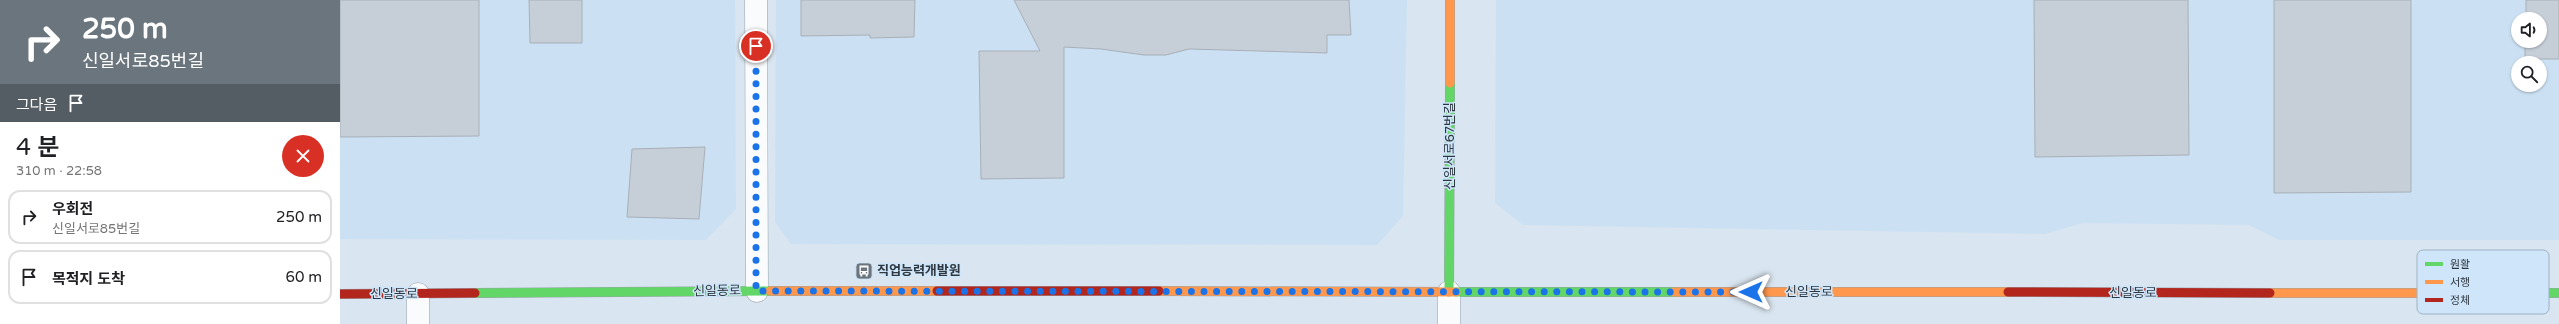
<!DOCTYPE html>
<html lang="ko">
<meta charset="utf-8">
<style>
:root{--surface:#fff;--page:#f2f2f2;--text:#202124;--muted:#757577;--line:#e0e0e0}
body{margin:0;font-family:"Varela Round","Noto Sans KR",sans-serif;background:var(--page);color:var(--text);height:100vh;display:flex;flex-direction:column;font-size:15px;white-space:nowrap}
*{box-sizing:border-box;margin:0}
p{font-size:13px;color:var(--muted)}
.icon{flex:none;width:22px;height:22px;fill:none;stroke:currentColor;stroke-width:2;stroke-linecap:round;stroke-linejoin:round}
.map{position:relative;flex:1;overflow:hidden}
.drawer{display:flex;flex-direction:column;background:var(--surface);width:340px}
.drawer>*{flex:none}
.top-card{background:#6a757e;color:#fff;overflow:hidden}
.controls{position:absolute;left:2171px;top:12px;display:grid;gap:8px}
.controls a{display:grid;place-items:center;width:36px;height:36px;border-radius:50%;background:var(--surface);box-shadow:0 1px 3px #0004;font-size:20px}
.pin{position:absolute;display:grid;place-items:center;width:34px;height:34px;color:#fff;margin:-17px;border:2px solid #fff;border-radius:50%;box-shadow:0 1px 4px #0007}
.me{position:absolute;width:44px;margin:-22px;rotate:270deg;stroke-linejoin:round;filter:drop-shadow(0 0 3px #0008)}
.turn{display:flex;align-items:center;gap:14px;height:84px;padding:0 16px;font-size:18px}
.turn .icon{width:52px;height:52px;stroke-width:2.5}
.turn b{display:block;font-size:28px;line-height:34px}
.then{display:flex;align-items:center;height:38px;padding:0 16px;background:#0003;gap:8px;font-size:15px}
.round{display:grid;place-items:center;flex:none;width:42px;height:42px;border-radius:21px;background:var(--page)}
.head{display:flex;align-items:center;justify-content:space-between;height:68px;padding:0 16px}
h1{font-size:24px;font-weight:600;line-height:30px}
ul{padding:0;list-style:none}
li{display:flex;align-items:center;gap:12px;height:54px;margin:0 8px 6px;padding:0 8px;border:2px solid var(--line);border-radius:12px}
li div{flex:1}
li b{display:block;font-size:15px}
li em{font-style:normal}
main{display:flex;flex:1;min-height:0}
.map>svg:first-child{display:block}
.built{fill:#cbe1f3;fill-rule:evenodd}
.building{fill:#c6ced8;stroke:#a8afb8}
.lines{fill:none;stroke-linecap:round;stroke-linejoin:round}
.street-casing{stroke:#99a3ab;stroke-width:23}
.fast-casing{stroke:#99a3ab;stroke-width:10}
.slow-casing{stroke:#99a3ab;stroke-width:10}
.jam-casing{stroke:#99a3ab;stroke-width:10}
.street{stroke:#f9fbfd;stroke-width:22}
.fast{stroke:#63d668;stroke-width:9}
.slow{stroke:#ff974d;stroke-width:9}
.jam{stroke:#b3261e;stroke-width:9}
.route{stroke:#1a73e8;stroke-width:7;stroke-dasharray:0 12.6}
.labels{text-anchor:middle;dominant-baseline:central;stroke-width:3;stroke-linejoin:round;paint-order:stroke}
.street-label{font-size:13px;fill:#2f3840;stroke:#cfe6fa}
.poi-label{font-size:13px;font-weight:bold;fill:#2f3840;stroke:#cfe6fa;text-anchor:start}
.key{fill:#cfe6fa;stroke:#9fb2c2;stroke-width:1}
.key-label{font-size:11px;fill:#2f3840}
</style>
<main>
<section class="drawer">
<div class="top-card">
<div class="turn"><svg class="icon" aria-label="right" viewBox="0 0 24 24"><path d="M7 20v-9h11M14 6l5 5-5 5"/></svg><div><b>250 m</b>신일서로85번길</div></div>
<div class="then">그다음<svg class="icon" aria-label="arrive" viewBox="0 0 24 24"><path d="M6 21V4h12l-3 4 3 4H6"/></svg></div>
</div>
<div class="head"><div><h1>4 분</h1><p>310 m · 22:58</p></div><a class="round" style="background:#d93025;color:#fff"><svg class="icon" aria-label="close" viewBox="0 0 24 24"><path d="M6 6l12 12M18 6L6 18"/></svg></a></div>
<ul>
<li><svg class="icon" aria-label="right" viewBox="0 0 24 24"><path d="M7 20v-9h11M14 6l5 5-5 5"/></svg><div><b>우회전</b><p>신일서로85번길</p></div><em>250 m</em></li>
<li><svg class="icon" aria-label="arrive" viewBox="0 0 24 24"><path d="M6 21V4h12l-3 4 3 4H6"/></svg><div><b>목적지 도착</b></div><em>60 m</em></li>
</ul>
</section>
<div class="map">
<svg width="2219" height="324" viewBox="0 0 2219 324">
<rect width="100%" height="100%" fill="#d9e5f0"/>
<path class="built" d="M0,0H395L396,209L366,240L0,239Z
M436,0H1067L1063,216L1037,245L451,244L435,222Z
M1156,0H2219V240H1939L1909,225L1743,223L1705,234L1183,225L1155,203ZM2178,19H2200V41H2178ZM2178,63H2200V85H2178Z"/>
<path class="building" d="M0,0H139V136L0,137Z
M189,0H242V43H190Z
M461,0H575L574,37L530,38V35L461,36Z
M674,0H1009L1011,35H987V53L849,49L826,55H804L761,49L724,47V178L641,179L639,51H700Z
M1694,0H1848L1849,155L1695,157Z
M1934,0H2071V192L1934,193Z
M2186,0H2219V59H2185V41H2200V19H2186Z
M365,147L359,219L287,217L292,149Z"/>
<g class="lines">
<g class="street-casing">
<path id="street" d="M416,0L417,291
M1109,292V324
M78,324V294"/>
</g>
<g class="fast-casing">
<path id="fast" d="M1109,292L1110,83
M1116,292H1334
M135,293L430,291
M2128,293H2219"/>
</g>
<g class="slow-casing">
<path id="slow" d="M1110,83V0
M430,291H597
M819,291L1116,292
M1334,292H1668
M1930,293H2128"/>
</g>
<g class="jam-casing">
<path id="jam" d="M597,291H819
M1668,292L1930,293
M0,294L135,293"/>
</g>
<use href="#street" class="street"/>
<use href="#fast" class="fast"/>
<use href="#slow" class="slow"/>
<use href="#jam" class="jam"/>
</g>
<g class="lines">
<path class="route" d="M416,46V291L1411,292"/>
</g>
<defs>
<g id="bus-square" transform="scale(0.9)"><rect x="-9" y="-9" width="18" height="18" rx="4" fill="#6a757e" stroke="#cfe6fa"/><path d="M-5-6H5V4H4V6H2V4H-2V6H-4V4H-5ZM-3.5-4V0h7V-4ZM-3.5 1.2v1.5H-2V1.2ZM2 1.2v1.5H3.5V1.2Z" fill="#fff"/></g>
</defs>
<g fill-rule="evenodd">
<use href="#bus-square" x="524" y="271"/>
</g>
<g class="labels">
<g class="street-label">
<text transform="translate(1110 146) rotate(-90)">신일서로67번길</text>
<text transform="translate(377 291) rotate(-1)">신일동로</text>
<text x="1469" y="292">신일동로</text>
<text x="1793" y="293">신일동로</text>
<text x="54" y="294">신일동로</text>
</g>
<g class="poi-label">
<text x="537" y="271">직업능력개발원</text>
</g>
</g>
<rect x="2077" y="250" width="132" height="64" rx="6" class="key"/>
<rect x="2085" y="262" width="18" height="4" fill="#63d668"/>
<rect x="2085" y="280" width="18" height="4" fill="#ff974d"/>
<rect x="2085" y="298" width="18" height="4" fill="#b3261e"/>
<g class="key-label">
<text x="2110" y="268">원활</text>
<text x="2110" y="286">서행</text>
<text x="2110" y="304">정체</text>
</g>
</svg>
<div class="controls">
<a><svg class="icon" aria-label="sound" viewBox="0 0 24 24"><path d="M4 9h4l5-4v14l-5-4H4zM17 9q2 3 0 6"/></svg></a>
<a><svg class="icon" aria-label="search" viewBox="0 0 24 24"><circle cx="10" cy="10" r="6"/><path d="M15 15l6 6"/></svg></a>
</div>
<div class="pin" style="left:416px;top:46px;background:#d93025"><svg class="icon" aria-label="arrive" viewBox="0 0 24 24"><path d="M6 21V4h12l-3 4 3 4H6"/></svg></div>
<svg class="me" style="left:1411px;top:292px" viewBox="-20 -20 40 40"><path d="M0-17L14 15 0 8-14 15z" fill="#1a73e8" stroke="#fff" stroke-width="4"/></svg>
</div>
</main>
